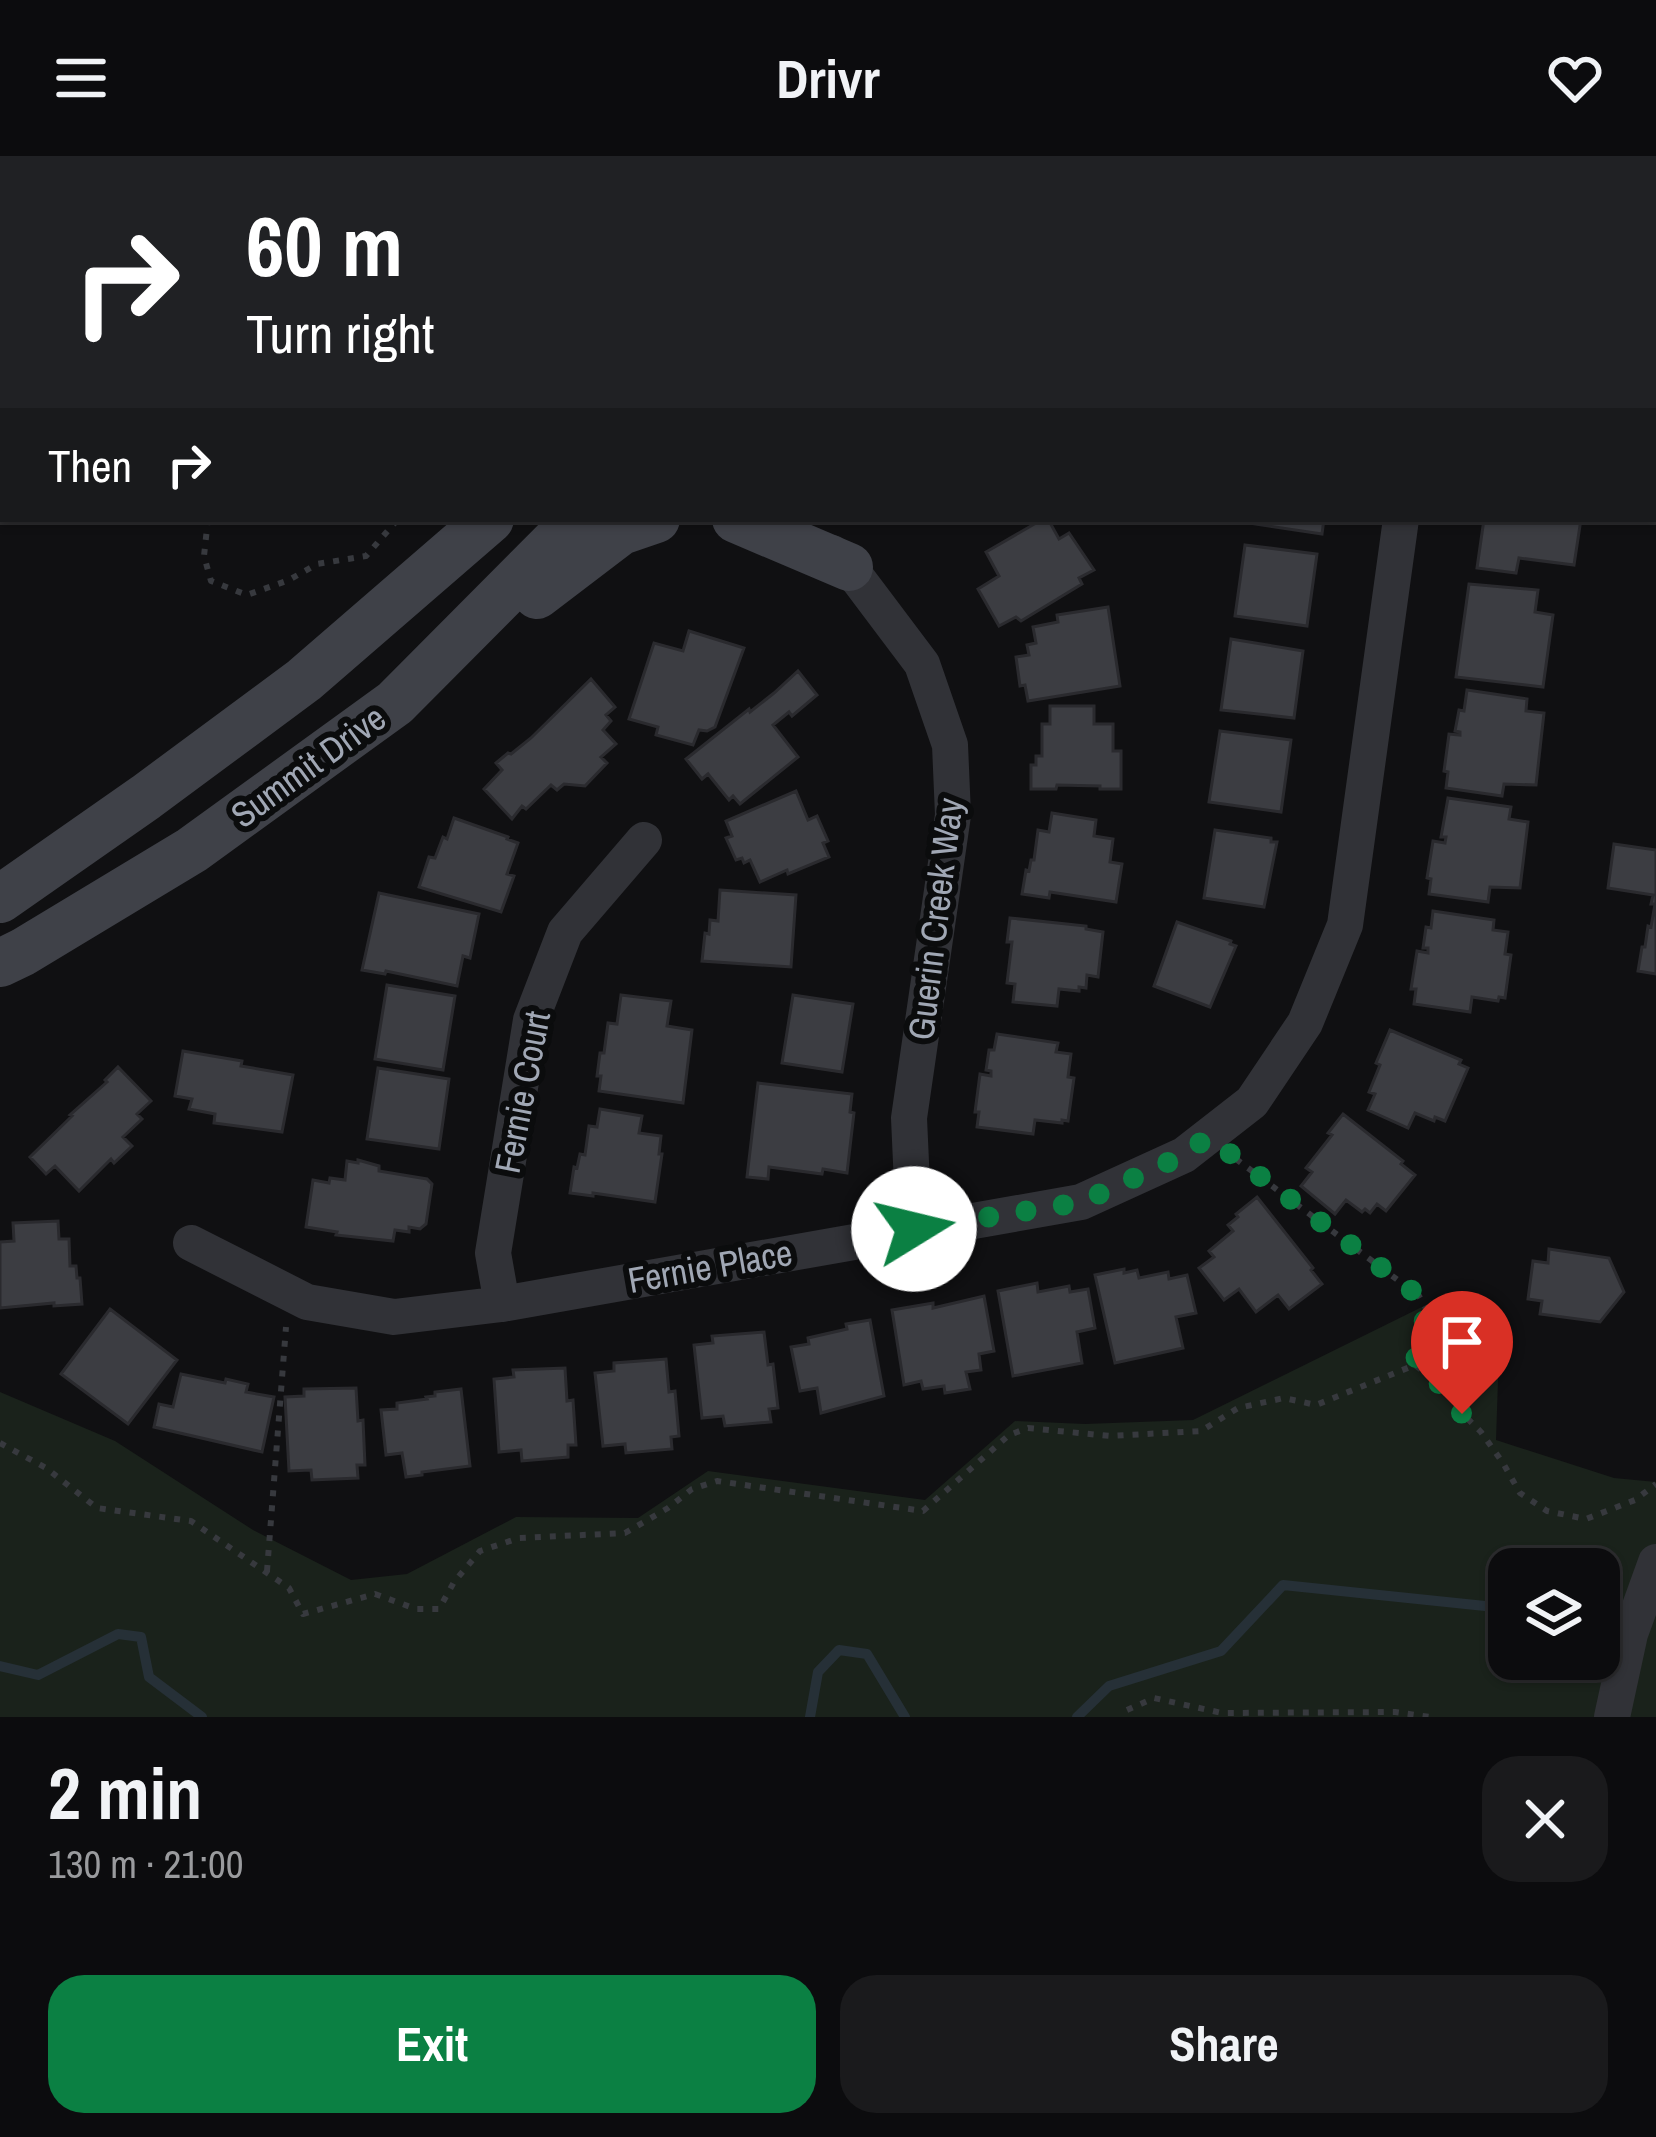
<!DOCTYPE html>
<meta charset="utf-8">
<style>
:root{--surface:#0c0c0e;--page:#1a1a1c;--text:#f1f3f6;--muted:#9a9b9e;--line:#2c2c2e;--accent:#0b8043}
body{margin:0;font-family:"Archivo Narrow",sans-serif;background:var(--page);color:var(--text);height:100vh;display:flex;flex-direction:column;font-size:45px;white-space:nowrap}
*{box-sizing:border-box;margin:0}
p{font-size:39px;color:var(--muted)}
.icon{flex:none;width:66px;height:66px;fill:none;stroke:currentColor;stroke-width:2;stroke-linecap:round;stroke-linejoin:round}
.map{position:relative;height:1561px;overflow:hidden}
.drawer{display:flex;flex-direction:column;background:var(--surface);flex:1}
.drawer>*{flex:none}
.guide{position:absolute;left:0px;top:0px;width:1656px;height:366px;box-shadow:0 3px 9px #0004,0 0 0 3px var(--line);background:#202124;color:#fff;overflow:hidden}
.buttons{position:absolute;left:1488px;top:1392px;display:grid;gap:24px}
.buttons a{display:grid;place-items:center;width:132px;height:132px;border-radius:24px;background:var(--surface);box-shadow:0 3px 9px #0004,0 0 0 3px var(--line);font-size:60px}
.pin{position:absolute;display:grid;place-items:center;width:102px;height:102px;color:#fff;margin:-123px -51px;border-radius:50% 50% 50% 0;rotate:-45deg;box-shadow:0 0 12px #0007}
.pin .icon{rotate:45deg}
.me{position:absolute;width:132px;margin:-66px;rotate:81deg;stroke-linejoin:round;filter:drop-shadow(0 0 9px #0008)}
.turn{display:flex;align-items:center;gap:42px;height:252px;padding:0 48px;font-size:54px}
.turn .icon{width:156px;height:156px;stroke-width:2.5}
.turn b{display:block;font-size:84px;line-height:102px}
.then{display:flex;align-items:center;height:114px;padding:0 48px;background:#0003;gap:24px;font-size:45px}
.round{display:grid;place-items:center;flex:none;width:126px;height:126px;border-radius:36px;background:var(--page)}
.overview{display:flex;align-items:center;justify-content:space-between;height:204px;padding:0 48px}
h1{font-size:72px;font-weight:800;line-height:90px}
.cta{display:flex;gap:24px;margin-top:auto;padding:24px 48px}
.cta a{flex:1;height:138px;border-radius:36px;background:var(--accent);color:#fff;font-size:48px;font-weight:800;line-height:138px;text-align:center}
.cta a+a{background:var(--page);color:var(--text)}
header{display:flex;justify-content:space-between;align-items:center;height:156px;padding:0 48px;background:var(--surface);font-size:54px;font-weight:800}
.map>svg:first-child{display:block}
.green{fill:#1a221b;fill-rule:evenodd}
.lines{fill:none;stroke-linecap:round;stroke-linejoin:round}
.stream{stroke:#263037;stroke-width:10}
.building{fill:#3c3d42;stroke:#2a2a2e;stroke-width:3}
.path{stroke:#37393e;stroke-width:6;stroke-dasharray:6 9;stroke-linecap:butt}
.street{stroke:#313237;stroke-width:36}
.secondary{stroke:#3f4148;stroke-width:48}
.route{stroke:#0b8043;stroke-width:21;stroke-dasharray:0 37.8}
.labels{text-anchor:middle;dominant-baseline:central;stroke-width:12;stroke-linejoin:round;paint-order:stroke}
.street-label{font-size:36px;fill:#a0a7b4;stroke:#0b0c0d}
</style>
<header><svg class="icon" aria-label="menu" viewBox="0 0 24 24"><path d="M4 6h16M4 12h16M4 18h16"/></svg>Drivr<svg class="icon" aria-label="heart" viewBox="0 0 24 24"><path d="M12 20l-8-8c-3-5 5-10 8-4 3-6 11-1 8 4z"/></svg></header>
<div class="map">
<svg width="1656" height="1561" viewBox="0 0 1656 1561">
<rect width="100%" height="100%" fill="#101012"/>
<path class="green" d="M1428,1148L1499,1195L1496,1284L1614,1322L1656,1326V1561H0V1236L115,1285L253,1374L351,1424L407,1418L516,1361L638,1362L708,1315L925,1344L1015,1265L1085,1268L1193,1264ZM1509,1413H1599V1503H1509Z"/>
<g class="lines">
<path class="stream" d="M0,1510L38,1519L118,1478L141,1481L149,1521L202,1561
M810,1561L818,1516L839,1494L867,1498L905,1561
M1077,1561L1109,1530L1221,1495L1283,1429L1485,1450"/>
</g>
<path class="building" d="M1043,363H1048L1059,383L1069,377L1094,414L1079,422L1082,428L1021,465L1016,461L999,470L978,433L999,420L986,396Z
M1250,363H1324L1322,378L1249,367Z
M1484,363H1581L1574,409L1519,402L1516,417L1477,412Z
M1245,389L1317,398L1307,470L1235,460Z
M1469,428L1538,434L1535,456L1553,459L1543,531L1456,521Z
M1108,451L1120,530L1028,545L1025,529L1020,530L1016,501L1029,499L1027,489L1036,487L1033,471L1058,466L1057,459Z
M689,475L744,492L715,571L707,575L699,574L693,589L656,579L658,571L629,563L654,487L683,495Z
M1231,483L1303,495L1294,562L1221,554Z
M798,515L817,539L792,560L789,556L773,569L798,601L740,648L733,640L729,644L708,618L702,623L686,603L749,553L750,556L774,537Z
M591,523L615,551L606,559L611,565L603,574L616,588L601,601L607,607L585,630L564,628L557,634L551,629L526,653L522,650L512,663L484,633L502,614L496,607L508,597L511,598L531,582Z
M1467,534L1527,543L1526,555L1544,557L1536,629L1504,628L1502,640L1446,632L1448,616L1444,615L1449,578L1460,579V576L1455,575L1459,554L1464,555Z
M1050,550H1094V568H1113V595H1121V633H1100V630L1057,629L1056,633H1031V609H1036V600H1042V568H1050Z
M1220,575L1291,584L1281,656L1209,646Z
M796,635L808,664L817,660L828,685L823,687L829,701L788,718L787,714L760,726L750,704L744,707L742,702L736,704L726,682L732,680L726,665Z
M1448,642L1511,651L1509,663L1528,666L1520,732L1490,731L1488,746L1429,738L1431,723L1427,722L1433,685L1445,687L1446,681H1441Z
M1052,657L1096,664L1094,680L1113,683L1110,706L1122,708L1116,746L1050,736L1049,742L1022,738L1026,714L1029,715L1031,704H1034L1038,674L1049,676Z
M454,662L508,681L507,683L518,687L507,718L514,720L501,756L419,731L429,701L435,702L443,681L447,683Z
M1215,674L1271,682V686H1277L1264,751L1204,742Z
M1614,688L1656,694V818L1638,815L1642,791H1645L1648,770L1651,771L1655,748H1651L1653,739L1608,732Z
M720,734L796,739L791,811L702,805L705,777L709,778L710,764L718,765Z
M379,737L479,758L470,802L463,800L457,830L386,815L385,818L362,814Z
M1433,755L1494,764L1493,774L1508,776L1505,798L1511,799L1505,842L1499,841L1498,845L1472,841L1470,856L1414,848L1416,833H1411L1417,795L1428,797V792H1423L1426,771L1431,772Z
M1010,762L1086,770V773L1103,776L1098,821L1087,819L1086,832L1079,831V835L1059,833L1057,850L1013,846L1015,828L1007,827L1012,786H1007Z
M1177,766L1231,785L1230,788L1236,790L1210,851L1154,830Z
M387,829L455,840L443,914L375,903Z
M621,839L671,845L667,870L692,874L683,947L599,935L601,920H597L600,897H604L608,867L617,868Z
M793,839L853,848L842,916L782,907Z
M1390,874L1461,904L1459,908L1468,912L1445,965L1435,961L1434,965L1415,957L1408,972L1368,954L1375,938L1369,936L1380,909L1376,907Z
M997,878L1058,887L1056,896L1071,898L1068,921L1074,922L1068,965L1062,964V967L1035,964L1033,978L977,971L979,956H975L980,918L991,920V915L986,914L989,894H994Z
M183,895L242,905L241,910L293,919L282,976L214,967L215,958L189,953L192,943L175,940Z
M118,911L151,945L137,958L142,963L123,981L132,990L114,1007L111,1003L79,1035L55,1010L46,1018L30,1001L72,960L70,959L107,926L105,924Z
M378,912L449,923L439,993L367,983Z
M758,927L852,938L850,956L854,957L847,1017L823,1013L822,1018L769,1011L768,1023L747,1021Z
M600,953L642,960L639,977L661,980L659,998H662L655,1046L593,1037V1040L570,1037L574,1011L577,1012L580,998L585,999L589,970L597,971Z
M1343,958L1403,1005L1401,1008L1415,1019L1386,1055L1377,1048L1370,1057L1365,1053L1362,1056L1346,1044L1335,1058L1301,1030L1312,1016L1306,1012L1332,979L1328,977Z
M358,1004L379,1010V1015L427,1023L432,1028L426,1068L420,1073L409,1071V1076L395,1074L393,1085L336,1079L337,1076L306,1071L313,1024L329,1027L330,1022L345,1024L347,1005L358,1007Z
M1257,1041L1313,1112L1311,1114L1322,1128L1289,1153L1278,1139L1256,1156L1239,1133L1224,1144L1199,1112L1214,1101L1209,1095L1233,1075L1228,1069L1238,1061L1236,1058Z
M58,1065L59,1083H69L70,1110H76L77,1122H80L82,1148L54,1150V1147L0,1152V1086L14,1085L13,1067Z
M1549,1093L1609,1102L1624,1136L1600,1166L1540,1158L1542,1145L1528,1143L1533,1105L1548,1107Z
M1124,1113V1117L1137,1114L1139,1122L1168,1116L1169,1123L1187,1119L1196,1157L1176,1161L1183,1192L1115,1207L1095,1119Z
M1037,1127L1038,1136L1069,1130L1070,1136L1088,1133L1095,1172L1077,1176L1082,1207L1013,1220L998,1135Z
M984,1140L994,1195L979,1198L981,1214L966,1216L970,1233L945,1237L944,1230L923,1233L921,1225L904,1229L892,1154L933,1147V1152Z
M110,1153L177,1204L128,1268L61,1218Z
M870,1164L884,1240L821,1257L817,1232L800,1235L791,1191L809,1188L808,1182L847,1173L846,1168Z
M764,1176L768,1209L773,1208L778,1252L769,1253L771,1266L725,1270L723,1260L702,1262L694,1189L713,1187L712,1180Z
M666,1203L669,1236L675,1235L679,1280L671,1281L672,1293L626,1297L625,1288L603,1290L595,1217L614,1215V1207Z
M565,1212L567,1245L573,1244L576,1289H568V1301L522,1305L521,1294L499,1296L494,1223L514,1221L513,1214Z
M181,1218L225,1227L226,1223L248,1228L246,1236L274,1241L262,1296L154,1271L159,1248L173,1251Z
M356,1232L358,1265L363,1264L365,1309H357L358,1322L312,1324L311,1314L289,1315L285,1241L304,1240V1233Z
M461,1233L470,1310L422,1316V1319L406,1321L402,1297L386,1299L381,1254L397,1253V1247L427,1243L426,1241L435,1240V1236Z"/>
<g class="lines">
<path class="path" d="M120,3V0
M208,363L204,400L211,425L247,439L289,424L317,408L366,400L398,363
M1236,1003L1419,1140L1428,1156L1421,1175L1415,1209
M0,1287L46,1312L97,1352L191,1365L289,1432L303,1458L375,1438L416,1453H439L454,1426L480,1395L519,1382L625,1377L668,1352L692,1333L717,1325L923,1355L1009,1279L1028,1272L1110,1280L1201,1275L1238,1252L1284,1242L1316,1249L1415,1209L1449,1235L1462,1257L1481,1276L1503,1307L1520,1337L1547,1355L1586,1363L1635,1344L1656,1328
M267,1415L286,1171
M1127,1554L1154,1542L1222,1557L1395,1556L1430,1561"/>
<path class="street" d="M1464,3L1466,0
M832,397L849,411L922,508L950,589L953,659L909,962L914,1073
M191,1087L307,1146L394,1161L502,1148L1081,1046L1184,999L1252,946L1305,867L1345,769L1401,363
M502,1148L493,1097L531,864L565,776L644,684
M1612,1561L1630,1478L1656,1406"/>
<path class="secondary" d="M433,0L434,3
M499,0L501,3
M829,3L832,0
M916,3L919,0
M736,363L849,411
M537,439L621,375L656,363
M0,743L146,641L304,524L490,363
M0,807L23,796L192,694L395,547L578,363"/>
</g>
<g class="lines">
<path class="route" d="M914,1073L1082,1046L1184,999L1208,981L1419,1140L1428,1156L1420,1175L1415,1209L1449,1235L1462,1258"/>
</g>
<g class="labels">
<g class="street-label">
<text transform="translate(308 610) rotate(-36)">Summit Drive</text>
<text transform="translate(935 763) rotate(-83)">Guerin Creek Way</text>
<text transform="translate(522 936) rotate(-79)">Fernie Court</text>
<text transform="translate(710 1110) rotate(-10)">Fernie Place</text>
</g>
</g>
</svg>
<div class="buttons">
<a><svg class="icon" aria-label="layers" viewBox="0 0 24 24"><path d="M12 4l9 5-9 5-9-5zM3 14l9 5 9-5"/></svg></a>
</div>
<div class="pin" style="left:1462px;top:1258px;background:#d93025"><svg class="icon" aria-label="arrive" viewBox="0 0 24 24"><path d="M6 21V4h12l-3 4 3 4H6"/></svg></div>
<svg class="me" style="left:914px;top:1073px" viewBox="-20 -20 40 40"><circle r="19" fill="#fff"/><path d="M0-13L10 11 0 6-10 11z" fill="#0b8043"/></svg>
<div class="guide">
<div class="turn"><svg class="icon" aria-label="right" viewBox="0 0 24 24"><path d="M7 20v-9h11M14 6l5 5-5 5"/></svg><div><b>60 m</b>Turn right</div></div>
<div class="then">Then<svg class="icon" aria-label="right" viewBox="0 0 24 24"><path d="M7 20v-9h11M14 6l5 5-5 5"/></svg></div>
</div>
</div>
<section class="drawer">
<div class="overview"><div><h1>2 min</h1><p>130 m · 21:00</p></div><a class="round"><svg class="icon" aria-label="close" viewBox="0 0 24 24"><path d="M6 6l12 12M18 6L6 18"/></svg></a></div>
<div class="cta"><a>Exit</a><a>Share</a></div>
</section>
